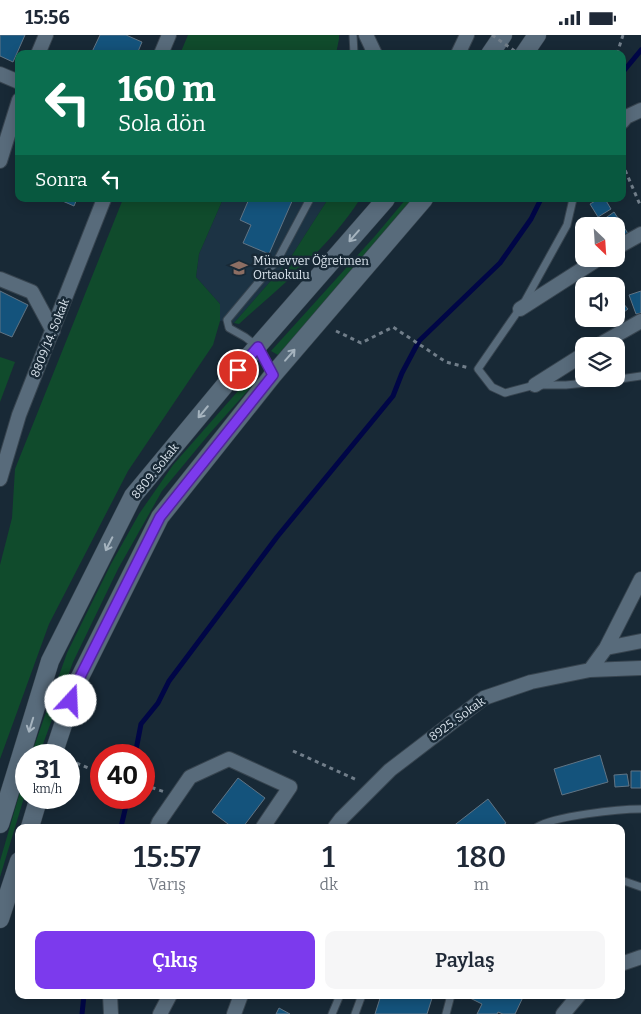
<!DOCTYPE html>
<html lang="tr">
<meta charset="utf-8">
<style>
:root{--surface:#fff;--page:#f6f6f7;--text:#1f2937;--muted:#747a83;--accent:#7c3aed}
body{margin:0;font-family:Bitter,serif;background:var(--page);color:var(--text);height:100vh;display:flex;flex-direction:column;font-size:19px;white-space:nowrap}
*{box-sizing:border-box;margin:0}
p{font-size:16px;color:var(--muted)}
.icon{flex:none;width:28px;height:28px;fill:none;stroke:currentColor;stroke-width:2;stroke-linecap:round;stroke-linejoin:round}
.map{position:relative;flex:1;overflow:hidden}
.drawer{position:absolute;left:15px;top:789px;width:610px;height:175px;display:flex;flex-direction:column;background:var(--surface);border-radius:10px;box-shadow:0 2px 12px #0003}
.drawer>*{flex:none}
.hud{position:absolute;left:15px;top:15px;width:611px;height:152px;border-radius:10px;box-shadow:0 2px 12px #0003;background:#0b6e4f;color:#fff;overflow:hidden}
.needle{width:32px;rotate:155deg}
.buttons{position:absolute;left:575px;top:182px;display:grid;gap:10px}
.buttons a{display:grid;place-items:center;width:50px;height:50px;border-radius:10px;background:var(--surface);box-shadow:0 2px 12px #0003;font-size:25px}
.speed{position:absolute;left:15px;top:709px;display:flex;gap:10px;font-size:25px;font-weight:700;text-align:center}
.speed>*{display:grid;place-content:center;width:65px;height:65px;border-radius:50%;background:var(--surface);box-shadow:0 2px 12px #0003;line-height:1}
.speed small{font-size:12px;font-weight:400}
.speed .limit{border:8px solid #d22;background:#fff;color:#111}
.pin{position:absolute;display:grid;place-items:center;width:42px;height:42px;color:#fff;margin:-21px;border:2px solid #fff;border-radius:50%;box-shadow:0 1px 5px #0007}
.me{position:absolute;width:55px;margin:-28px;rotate:20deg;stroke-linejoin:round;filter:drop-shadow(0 0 4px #0008)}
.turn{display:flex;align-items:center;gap:18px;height:105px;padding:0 20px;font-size:22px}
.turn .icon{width:65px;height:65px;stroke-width:2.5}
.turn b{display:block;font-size:35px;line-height:42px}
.then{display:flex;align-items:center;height:48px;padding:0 20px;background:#0003;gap:10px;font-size:19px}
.eta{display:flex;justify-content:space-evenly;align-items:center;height:85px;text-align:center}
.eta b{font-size:30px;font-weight:600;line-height:35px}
.action{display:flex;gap:10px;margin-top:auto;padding:10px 20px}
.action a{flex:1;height:58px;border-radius:10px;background:var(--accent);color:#fff;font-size:20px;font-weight:600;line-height:58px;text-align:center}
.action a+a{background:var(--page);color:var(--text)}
.status{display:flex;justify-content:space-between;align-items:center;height:35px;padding:0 25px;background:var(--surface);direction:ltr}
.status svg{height:14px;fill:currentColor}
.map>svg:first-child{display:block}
.built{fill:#1c3344}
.green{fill:#104b2c}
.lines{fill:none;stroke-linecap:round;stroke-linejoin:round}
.stream{stroke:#000646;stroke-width:5}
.building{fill:#14537c;stroke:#617484}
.service-casing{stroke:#37444f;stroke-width:9}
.minor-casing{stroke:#37444f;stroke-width:16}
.tertiary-casing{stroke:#37444f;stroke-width:19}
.path{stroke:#717e8a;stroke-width:3;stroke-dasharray:4 4;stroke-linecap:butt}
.service{stroke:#586b7b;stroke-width:7}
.minor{stroke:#586b7b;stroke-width:14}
.tertiary{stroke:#586b7b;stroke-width:18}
.path-bridge{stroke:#717e8a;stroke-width:3;stroke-dasharray:4 4;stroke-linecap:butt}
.oneway{stroke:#a6b4bf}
.route-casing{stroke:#51269a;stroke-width:12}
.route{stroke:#7c3aed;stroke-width:9}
.labels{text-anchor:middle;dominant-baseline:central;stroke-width:5;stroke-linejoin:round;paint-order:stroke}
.poi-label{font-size:12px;fill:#dae4ed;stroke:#182936;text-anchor:start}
.street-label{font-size:12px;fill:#dae4ed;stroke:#182936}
</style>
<div class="status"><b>15:56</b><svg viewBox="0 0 49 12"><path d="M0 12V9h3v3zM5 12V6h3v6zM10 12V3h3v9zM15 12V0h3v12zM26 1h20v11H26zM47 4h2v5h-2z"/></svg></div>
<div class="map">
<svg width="641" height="979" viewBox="0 0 641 979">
<rect width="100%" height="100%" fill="#182936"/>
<path class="built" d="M223,164H328L289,225L234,288L227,285L220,286V269L196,242L199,219Z"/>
<path class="green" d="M188,0H339V4L336,19H180Z
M123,164H223L199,219L196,242L220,269V286L213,310L128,436L49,589L0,724V530L12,483L15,434Z
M328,164H360C329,213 282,250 239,289L234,288L289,225Z
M406,164H414L278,320L271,316L375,201Z
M0,322L15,327L0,367Z
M253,339L258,344L210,398L162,456L118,534L73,627L39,720H31L67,618L111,529L139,479L173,430Z
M26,736V756L0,842V826Z"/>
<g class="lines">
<path class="stream" d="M622,38L641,15
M135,720L141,689L158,668L169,646L277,502L393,361L402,338L419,306L500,228L531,184L541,164
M121,792L128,762
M82,979L84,960"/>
</g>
<path class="building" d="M0,0H25L13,27L0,21Z
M100,0H126L142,7L137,19H91Z
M58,164H77L74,171Z
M249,164H293L269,219L243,208L251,190L240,185Z
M599,164H605L611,174L598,182L590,169Z
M614,177L629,200L616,208V191H599L597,189Z
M0,256L28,270L12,302L0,297Z
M641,256V278L636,279L629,260Z
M616,260L628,274L616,283Z
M600,720L608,747L562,760L554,734Z
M631,736H641V753H631Z
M627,739L629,751L615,752L614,740Z
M238,743L265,763L243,792H232L212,777Z
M488,764L506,788L500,792H452Z
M381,960H433L427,979H375Z
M472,960H524L515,979H503L498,977L497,979H477L482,969L470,963Z
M279,973L290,979H276Z"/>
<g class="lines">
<g class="service-casing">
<path id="service" d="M353,0L354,19
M573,164L567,190L525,266L478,334L492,352L505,358L535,350H566L606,346L641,341
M273,339L258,312L245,302L229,293L227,285L278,224L310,164
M537,792C554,781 619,774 641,774
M621,845L641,852
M332,979L340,960
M355,979L362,960
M446,979L451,960"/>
</g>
<g class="minor-casing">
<path id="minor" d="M366,0L375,19
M38,19L46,0
M161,19L169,0
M458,19L467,0
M0,39L19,47
M622,87L626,82L641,75
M0,126L19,65
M616,213L641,199
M0,244L32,257L53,296
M520,274L598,224
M597,311L641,286
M535,350L584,319
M0,444L19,380L104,164
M606,613L641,606
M590,635L606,613L641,544
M157,792L159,787L190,742L229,724L290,752L263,792
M335,792L341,784L390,735L484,663L531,647L590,635L641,633
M621,929L641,922
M110,960L111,979
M160,979L170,960
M234,979L241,960
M563,979L579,960"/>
</g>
<g class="tertiary-casing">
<path id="tertiary" d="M490,19L503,0
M524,19L537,0
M53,720L77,648L160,482L273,340L424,164
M0,789L50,626L133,461L249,321L386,164
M30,792L39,762
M0,884L19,826"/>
</g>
<path class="path" d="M617,19L623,0
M622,128L641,172
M336,296L361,308L393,292L446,327L469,333
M293,716L357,745
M69,725L101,738
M144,750L165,757"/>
<use href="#service" class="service"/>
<use href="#minor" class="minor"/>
<use href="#tertiary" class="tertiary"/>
<path class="path-bridge" d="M492,0L519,19"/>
</g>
<defs><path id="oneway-shaft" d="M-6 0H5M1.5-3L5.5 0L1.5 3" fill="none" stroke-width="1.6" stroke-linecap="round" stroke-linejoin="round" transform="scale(1.25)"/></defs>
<g class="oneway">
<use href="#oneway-shaft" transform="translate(354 201) rotate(131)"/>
<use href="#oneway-shaft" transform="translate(290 320) rotate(-49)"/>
<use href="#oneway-shaft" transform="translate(203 377) rotate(130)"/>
<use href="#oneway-shaft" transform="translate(109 509) rotate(117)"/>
<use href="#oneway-shaft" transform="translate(31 690) rotate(107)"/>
</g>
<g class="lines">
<g class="route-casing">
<path id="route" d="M71,666L77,648L160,482L273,340L258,312L238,335"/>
</g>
<use href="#route" class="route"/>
</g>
<defs>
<g id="school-bare" transform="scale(1.35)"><path d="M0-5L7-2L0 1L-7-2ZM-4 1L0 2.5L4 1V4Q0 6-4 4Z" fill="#8d6e63" stroke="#182936" stroke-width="2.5" paint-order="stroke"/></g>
</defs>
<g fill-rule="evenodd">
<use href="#school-bare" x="239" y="233"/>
</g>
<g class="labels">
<g class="poi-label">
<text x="253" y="226">Münevver Öğretmen<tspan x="253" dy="14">Ortaokulu</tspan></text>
</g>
<g class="street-label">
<text transform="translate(50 303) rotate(-68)">8809/14. Sokak</text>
<text transform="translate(155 436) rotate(-51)">8809. Sokak</text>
<text transform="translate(457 684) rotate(-36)">8925. Sokak</text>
</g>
</g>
</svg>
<div class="buttons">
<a><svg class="needle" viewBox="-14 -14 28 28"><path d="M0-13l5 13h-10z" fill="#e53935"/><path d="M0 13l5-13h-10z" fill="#747a83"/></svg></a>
<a><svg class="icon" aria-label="sound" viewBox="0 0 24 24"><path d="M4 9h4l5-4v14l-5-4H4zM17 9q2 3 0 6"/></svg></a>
<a><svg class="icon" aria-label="layers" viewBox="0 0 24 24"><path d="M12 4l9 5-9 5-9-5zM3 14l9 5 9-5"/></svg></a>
</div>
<div class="speed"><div>31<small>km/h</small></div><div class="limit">40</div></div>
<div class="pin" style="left:238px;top:335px;background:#d93025"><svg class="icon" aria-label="arrive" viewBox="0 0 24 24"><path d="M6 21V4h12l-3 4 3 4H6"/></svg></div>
<svg class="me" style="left:71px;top:666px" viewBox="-20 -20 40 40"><circle r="19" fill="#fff"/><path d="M0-13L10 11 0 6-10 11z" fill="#7c3aed"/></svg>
<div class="hud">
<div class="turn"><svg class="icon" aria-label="left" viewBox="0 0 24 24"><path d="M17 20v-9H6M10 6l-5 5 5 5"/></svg><div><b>160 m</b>Sola dön</div></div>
<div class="then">Sonra<svg class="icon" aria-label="left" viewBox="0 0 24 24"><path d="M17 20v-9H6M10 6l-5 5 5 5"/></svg></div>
</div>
<section class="drawer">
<div class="eta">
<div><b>15:57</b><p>Varış</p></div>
<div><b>1</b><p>dk</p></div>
<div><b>180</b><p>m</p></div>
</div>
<div class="action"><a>Çıkış</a><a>Paylaş</a></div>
</section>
</div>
